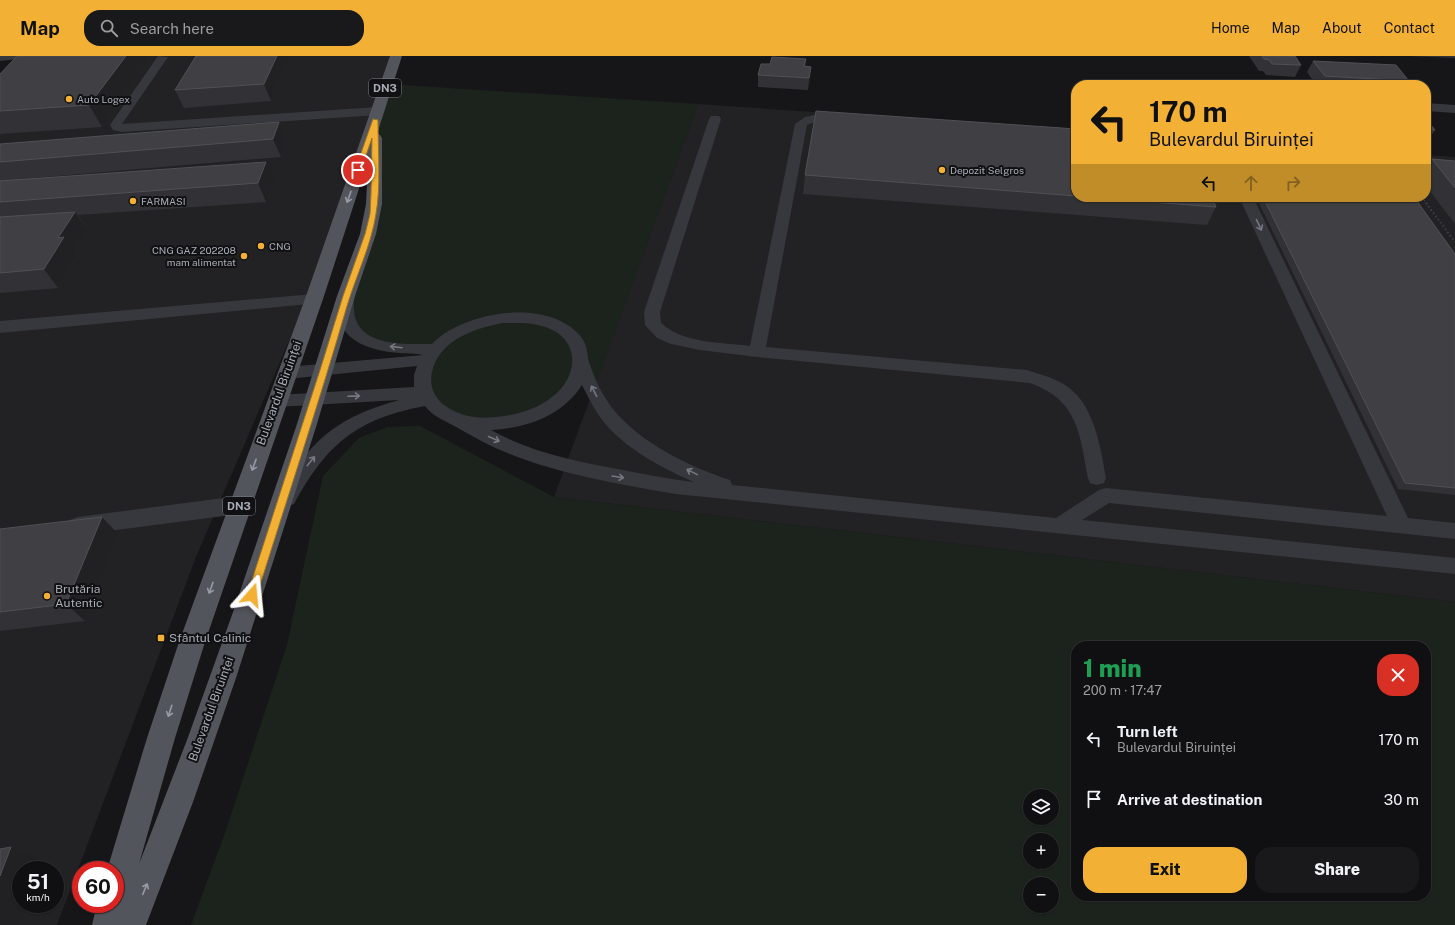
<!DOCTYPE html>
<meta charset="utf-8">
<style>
:root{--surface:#101012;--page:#19191b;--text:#f1f3f6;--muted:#9c9d9f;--line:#303032;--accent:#f2b134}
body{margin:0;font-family:"Public Sans",sans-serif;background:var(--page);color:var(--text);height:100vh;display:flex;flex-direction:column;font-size:15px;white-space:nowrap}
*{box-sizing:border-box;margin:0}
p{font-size:13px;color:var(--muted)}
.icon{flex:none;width:22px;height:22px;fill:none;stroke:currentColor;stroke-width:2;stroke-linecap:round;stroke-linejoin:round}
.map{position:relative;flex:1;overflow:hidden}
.drawer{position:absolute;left:1071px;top:585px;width:360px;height:260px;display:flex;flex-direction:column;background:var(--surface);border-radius:16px;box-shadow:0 1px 3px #0004,0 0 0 1px var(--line)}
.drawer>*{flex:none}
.banner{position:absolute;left:1071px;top:24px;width:360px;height:122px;border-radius:16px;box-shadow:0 1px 3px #0004,0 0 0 1px var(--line);background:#f2b134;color:#111;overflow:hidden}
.buttons{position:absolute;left:1023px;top:733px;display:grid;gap:8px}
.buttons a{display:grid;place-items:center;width:36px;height:36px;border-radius:50%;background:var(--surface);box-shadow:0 1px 3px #0004,0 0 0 1px var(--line);font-size:20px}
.speed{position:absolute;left:12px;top:805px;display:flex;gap:8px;font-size:20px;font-weight:700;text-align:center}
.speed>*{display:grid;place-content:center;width:52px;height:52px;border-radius:50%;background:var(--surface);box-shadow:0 1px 3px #0004,0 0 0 1px var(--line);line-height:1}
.speed small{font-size:10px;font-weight:400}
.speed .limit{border:6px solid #d22;background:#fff;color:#111}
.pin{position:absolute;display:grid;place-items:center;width:34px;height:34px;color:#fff;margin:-17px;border:2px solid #fff;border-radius:50%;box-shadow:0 1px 4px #0007}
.me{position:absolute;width:44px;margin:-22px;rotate:18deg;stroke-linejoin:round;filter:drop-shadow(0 0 3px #0008)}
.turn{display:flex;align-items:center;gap:14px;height:84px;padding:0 12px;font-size:18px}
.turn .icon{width:52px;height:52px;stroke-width:2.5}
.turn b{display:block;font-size:28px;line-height:34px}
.lanes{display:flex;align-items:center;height:38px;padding:0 12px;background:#0003;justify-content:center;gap:20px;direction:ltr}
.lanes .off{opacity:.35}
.round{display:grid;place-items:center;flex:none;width:42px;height:42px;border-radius:16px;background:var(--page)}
.summary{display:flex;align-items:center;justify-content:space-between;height:68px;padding:0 12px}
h1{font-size:24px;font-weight:800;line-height:30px;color:#1e9e55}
.primary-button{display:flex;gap:8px;margin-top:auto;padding:8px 12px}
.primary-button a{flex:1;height:46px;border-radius:16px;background:var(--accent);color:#111;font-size:16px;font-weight:800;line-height:46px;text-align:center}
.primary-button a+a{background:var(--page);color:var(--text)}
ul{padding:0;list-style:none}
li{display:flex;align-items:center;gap:12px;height:60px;padding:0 12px}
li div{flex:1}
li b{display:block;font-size:15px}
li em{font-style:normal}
header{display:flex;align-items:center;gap:24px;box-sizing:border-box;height:56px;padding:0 20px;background:var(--accent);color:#111}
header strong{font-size:19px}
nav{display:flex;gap:22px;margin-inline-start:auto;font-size:14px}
.search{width:280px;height:36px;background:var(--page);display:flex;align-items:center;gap:10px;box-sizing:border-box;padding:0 14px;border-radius:16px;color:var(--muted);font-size:15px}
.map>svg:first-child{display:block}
.built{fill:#222225;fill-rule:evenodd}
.green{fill:#1c231d;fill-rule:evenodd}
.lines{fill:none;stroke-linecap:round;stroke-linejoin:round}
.path-far1{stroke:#3d3f44;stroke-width:1.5;stroke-dasharray:1.5 2;stroke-linecap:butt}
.path{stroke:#3d3f44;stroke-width:2;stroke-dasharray:1.5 2.5;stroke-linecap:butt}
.lane{fill:#37383d;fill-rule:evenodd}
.street{fill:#37383d;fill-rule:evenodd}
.primary{fill:#53555c;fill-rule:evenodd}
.wall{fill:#323236}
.shaded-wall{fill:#212124}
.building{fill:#3f3f44;stroke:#4f5156}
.oneway{stroke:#979ba6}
.oneway2{stroke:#757881}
.route{fill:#f2b134;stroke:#9d7322}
.poi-dot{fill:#f2b134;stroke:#111113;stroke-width:1.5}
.labels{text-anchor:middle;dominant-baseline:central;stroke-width:4;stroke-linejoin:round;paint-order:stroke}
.far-poi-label{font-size:10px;fill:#a8adb8;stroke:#111113;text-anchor:start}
.shield{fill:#111113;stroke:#7b7e86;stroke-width:1}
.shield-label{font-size:11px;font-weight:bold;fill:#a8adb8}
.street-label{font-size:12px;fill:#a8adb8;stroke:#111113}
.poi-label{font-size:12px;fill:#a8adb8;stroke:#111113;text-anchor:start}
</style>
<header>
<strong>Map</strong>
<div class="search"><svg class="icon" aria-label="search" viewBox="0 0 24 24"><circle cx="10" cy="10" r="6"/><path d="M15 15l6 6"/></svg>Search here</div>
<nav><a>Home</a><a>Map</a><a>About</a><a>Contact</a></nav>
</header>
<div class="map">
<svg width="1455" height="869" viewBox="0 0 1455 869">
<rect width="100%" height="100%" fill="#161618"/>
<path class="built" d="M35,0H396L341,164L196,501L57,869H0V36ZM21,814H55V848H21Z
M698,48L1076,74V141H1426V99L1455,101V546L554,441Z"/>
<path class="green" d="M387,28L698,48L594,334L583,311L549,352L482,368L427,344L435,293L379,289L347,262L368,178L375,64Z
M420,370L554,441L1455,546V869H191L225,777L287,589L323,420L359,382L387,371ZM1076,590H1426V840H1076ZM1030,740H1052V762H1030ZM1030,784H1052V806H1030ZM1030,828H1052V850H1030Z"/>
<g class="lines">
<path class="path-far1" d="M1422,141L1427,148"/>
<path class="path" d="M1426,147L1455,186"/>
<path class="lane" d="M158,0L168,1L122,68L378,51L382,53L384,55L382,57L378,59L122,76L113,74L110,69Z
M819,58L844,61L846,64L844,67L840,68L814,66L807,69L766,291L1027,314C1039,318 1051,321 1062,327C1094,345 1100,389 1106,422L1104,427L1097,429L1090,427L1088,422C1080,378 1078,344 1030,327L757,301L700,294L671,288L657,282L645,269L644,256L709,63L711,60H719L721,63L660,256L661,267C684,288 721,286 750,290L795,68L805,61Z
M1239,141H1253L1408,462L1455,467V483L1109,447L1082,464L1455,502V518L676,438C612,427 546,416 487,388C477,383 467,377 458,372C446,365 433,361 425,350C356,363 327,388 294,448L287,450L280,448L277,443C309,385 335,362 399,344L277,351L271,349L268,345L271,341L277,339L414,331V319L417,310L287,323L281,321L279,317L281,313L287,311L423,299C417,297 407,298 399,297C375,295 341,287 339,258C338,251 337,242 341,237L346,235L351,237C356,244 352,255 356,264C366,291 408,288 432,288C464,255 549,241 581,281C589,291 586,299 590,309C596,327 607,348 620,361C647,390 693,412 730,424L732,429L1056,462L1099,434L1106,432L1387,460ZM503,267C516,267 530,266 542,270C580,280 581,319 552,341C536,354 516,359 496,361C478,363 462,361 447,351C433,342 428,328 433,312C442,283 476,272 503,267ZM582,329C589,343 597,359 608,371C630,395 664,413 694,426C668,423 643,418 618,413C575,405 530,396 491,374C527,372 562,360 582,329Z"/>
<path class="street" d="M0,0H19L17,3L0,5Z
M1426,47L1455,49V57L1426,55Z
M314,238L320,239L323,243L320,247L0,277V265Z
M239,440L247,443L250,449L247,455L239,458L78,479L70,476L67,470L70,464L78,461Z"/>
<path class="primary" d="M390,0H402L377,78L380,79L382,82V148L376,178L355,240L316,371L236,622L193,746L146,869H92L97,848H115V814H107L147,682L179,586L305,243ZM368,105L366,148L360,178L337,240L296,371L232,559L187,684L139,808L175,682L205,586L323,243Z"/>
</g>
<path class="wall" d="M196,0H290L271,45L184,52L175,34Z
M1249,0H1295L1301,9L1295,21L1266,19L1263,15H1259Z
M1408,0H1455V2Z
M806,3L805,11L810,23L808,34L758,31V19L770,8Z
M1313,5L1409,25L1407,29H1316L1307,16Z
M147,7L102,71L0,78V18Z
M1426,63L1435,74L1427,86H1426Z
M279,66L287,84L281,101L21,123L275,124L266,146L78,159L88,174L74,196L77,200L58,232L0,237V88Z
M1076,73V141H1212L1216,151L1207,169L803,138L805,119Z
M1432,103L1455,105V168L1426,130V112Z
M1256,141H1414L1455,198V439L1398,433Z
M0,473L119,479L85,565L0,575Z"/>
<path class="shaded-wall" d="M126,0H143L147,7L102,71L89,49Z
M277,0H290L271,45L264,28Z
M811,11L810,23L808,34L809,22Z
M279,66L287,84L281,101L273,83Z
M266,106L275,124L266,146L258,127Z
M75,156L88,174L74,196L77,200L58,232L44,213L58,182Z
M102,461L119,479L85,565L66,548Z
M11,791L42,806L39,814H21V848H28L20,869H3L0,868V820Z"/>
<path class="building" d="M17,0H126L89,49L0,55V18Z
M196,0H277L264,28L175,34Z
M1262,0H1295L1301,9L1272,8L1269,4L1264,3Z
M772,1L806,3L804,10L811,11L809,22L758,19L761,8H770Z
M1313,5L1396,9L1409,25L1325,20Z
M816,55L1076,73V140L805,119Z
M1426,63L1435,74L1426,73Z
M279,66L273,83L0,106V88Z
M1432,103L1455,105V132Z
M266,106L258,127L0,146V125Z
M1086,141H1212L1216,151Z
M1263,141H1414L1455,198V432L1405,427Z
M75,156L58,182L64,181L44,213L0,217V161Z
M102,461L66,548L0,556V473Z
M11,791L0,820V793Z"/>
<defs><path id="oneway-shaft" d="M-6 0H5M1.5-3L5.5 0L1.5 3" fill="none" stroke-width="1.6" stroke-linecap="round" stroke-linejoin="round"/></defs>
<g class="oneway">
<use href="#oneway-shaft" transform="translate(349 141) rotate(109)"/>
<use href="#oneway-shaft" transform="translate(254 409) rotate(110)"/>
<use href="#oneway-shaft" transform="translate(211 532) rotate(109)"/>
<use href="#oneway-shaft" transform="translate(170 655) rotate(108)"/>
<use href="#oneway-shaft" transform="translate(145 833) rotate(-67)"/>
</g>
<g class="oneway2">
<use href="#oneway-shaft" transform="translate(1259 169) rotate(65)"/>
<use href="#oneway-shaft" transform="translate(396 291) rotate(-173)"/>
<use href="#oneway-shaft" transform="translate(594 335) rotate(-117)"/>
<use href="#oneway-shaft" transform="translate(354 340) rotate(-2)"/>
<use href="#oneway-shaft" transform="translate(494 383) rotate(24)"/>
<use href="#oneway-shaft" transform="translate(311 405) rotate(-51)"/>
<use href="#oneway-shaft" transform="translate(692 416) rotate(-154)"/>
<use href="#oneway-shaft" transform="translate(618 421) rotate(9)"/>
</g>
<path class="route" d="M373,63L378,64C378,94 381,130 376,158C371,190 356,220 347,250C319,347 287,443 257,539L255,542L252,543L248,542L247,539L320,314L343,240L365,178L370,158L371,138L372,82L361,114L358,116L355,114Z"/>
<g class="poi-dot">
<circle cx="69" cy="43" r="4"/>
<circle cx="942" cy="114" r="4"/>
<circle cx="133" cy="145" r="4"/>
<circle cx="261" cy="190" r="4"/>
<circle cx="244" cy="200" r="4"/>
<circle cx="47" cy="540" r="4"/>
<rect x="157" y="578" width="8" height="8" rx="2"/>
</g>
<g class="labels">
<g class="far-poi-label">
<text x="77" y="43">Auto Logex</text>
<text x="950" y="114">Depozit Selgros</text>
<text x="141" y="145">FARMASI</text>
<text x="269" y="190">CNG</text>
<text x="236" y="194" text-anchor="end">CNG GAZ 202208<tspan x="236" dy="12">mam alimentat</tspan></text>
</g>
<g class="shield">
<rect x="369" y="23" width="32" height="18" rx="3"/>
<rect x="223" y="441" width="32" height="18" rx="3"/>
</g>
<g class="shield-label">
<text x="385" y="32">DN3</text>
<text x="239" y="450">DN3</text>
</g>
<g class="street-label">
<text transform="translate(279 337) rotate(-70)">Bulevardul Biruinței</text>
<text transform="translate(211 653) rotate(-70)">Bulevardul Biruinței</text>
</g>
<g class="poi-label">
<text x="55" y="533">Brutăria<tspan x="55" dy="14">Autentic</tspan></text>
<text x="169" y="582">Sfântul Calinic</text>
</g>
</g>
</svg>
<div class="buttons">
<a><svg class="icon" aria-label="layers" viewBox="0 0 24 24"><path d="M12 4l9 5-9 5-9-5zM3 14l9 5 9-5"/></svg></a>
<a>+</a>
<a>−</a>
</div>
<div class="speed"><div>51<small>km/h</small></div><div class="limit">60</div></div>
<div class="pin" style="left:358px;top:114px;background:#d93025"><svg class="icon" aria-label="arrive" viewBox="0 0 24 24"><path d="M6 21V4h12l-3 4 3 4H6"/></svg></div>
<svg class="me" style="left:252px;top:539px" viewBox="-20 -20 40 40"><path d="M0-17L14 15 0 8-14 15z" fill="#f2b134" stroke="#fff" stroke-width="4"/></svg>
<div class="banner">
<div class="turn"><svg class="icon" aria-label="left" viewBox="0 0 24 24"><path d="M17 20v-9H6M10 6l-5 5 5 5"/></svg><div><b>170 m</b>Bulevardul Biruinței</div></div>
<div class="lanes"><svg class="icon" aria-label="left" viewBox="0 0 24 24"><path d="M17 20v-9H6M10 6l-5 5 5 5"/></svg><svg class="icon off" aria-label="ahead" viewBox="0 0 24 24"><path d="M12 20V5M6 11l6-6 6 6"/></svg><svg class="icon off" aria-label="right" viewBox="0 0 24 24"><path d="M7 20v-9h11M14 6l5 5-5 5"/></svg></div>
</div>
<section class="drawer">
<div class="summary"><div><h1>1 min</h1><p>200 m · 17:47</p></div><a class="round" style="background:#d93025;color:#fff"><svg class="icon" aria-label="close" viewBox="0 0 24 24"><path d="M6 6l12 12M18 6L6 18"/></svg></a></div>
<ul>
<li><svg class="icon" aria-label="left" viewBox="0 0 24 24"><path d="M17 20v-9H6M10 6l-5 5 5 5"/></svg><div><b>Turn left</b><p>Bulevardul Biruinței</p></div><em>170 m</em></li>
<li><svg class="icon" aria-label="arrive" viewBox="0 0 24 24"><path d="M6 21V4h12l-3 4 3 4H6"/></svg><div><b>Arrive at destination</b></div><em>30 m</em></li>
</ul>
<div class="primary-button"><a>Exit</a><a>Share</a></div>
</section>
</div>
